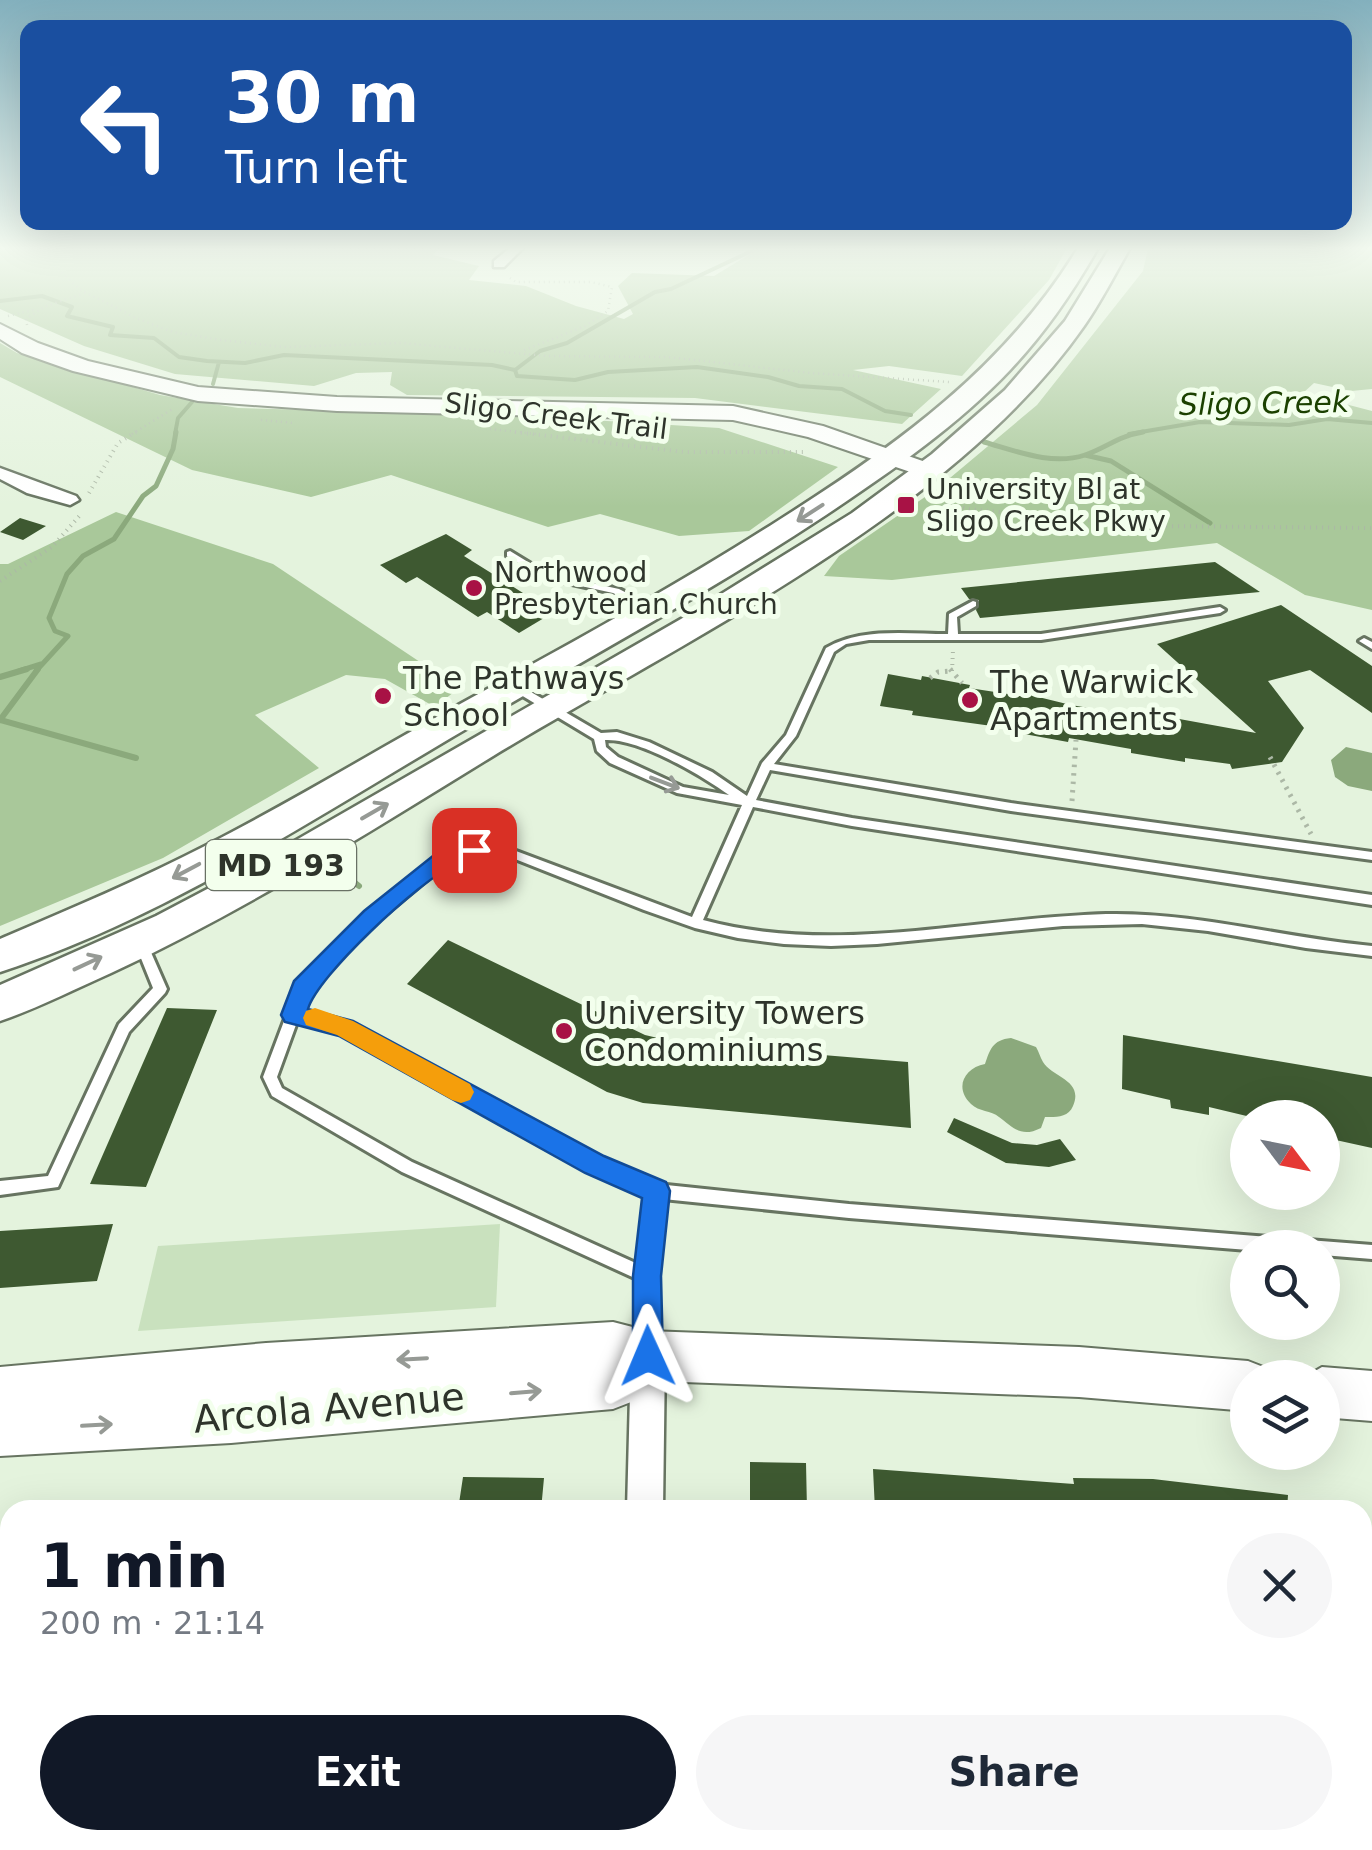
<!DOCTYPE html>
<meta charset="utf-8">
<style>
:root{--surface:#fff;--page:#f6f6f7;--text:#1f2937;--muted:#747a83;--accent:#111827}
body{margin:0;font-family:"DejaVu Sans",sans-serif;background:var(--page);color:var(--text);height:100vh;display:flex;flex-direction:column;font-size:38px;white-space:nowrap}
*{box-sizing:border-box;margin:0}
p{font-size:32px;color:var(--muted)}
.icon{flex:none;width:55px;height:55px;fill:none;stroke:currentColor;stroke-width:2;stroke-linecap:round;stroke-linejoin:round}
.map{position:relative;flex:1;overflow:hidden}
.details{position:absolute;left:0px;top:1500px;width:1372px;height:350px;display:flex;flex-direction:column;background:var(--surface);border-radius:30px 30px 0 0;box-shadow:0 10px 40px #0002}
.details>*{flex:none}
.hud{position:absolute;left:20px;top:20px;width:1332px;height:210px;border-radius:20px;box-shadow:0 10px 40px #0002;background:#1a4fa0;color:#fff;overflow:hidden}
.needle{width:65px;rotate:122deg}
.buttons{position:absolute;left:1230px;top:1100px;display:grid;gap:20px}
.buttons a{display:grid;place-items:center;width:110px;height:110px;border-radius:50%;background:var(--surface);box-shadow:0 10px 40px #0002;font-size:50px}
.pin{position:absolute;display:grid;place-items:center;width:85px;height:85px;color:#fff;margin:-42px;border-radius:20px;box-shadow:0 5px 15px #0006}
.me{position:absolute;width:110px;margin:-55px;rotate:359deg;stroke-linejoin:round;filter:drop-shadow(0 0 8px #0008)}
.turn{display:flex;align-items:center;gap:35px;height:210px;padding:0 40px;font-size:45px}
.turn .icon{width:130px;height:130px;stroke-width:2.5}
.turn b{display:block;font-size:70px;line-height:85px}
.round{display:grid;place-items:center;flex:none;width:105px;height:105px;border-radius:52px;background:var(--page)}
.headline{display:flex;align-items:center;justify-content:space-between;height:170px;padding:0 40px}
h1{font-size:60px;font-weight:800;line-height:75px;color:var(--accent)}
.button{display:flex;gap:20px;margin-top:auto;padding:20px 40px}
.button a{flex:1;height:115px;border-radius:60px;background:var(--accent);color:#fff;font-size:40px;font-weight:800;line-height:115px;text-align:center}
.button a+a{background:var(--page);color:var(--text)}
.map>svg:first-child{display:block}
.green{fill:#c9e1be}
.forest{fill:#a9c89a}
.water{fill:#8ba97c}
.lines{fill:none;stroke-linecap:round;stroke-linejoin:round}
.stream-far2{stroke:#8ba97c;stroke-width:4}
.stream-far1{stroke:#8ba97c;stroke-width:5}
.stream{stroke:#8ba97c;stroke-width:6}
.building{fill:#3e5931}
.lane-casing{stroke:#677461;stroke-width:6}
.street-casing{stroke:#677461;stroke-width:5}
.secondary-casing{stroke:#677461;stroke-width:4}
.primary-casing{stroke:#677461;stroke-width:5}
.path-far2{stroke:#acb8a6;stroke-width:2.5;stroke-dasharray:1 4;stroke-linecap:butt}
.path-far1{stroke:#acb8a6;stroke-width:4;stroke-dasharray:1 5;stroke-linecap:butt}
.path{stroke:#acb8a6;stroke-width:5;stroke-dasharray:2.5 6;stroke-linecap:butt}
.lane{fill:#fff;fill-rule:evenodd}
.street{fill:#fff;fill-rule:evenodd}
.secondary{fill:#fff;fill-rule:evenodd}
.primary{fill:#fff;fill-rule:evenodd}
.oneway{stroke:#969a95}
.route{fill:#1a73e8;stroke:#114b97;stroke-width:2.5}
.slow{fill:#f59e0b}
.poi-dot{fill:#a81245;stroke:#f3ffed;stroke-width:4}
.labels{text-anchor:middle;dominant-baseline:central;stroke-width:10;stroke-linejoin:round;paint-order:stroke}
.far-street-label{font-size:28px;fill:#2e342b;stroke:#f3ffed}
.far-poi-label{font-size:28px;fill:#2e342b;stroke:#f3ffed;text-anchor:start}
.far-water-label{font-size:30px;font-style:italic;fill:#1b4100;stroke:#f3ffed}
.shield{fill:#f3ffed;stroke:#697165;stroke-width:2.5}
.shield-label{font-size:30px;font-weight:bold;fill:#2e342b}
.poi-label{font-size:32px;fill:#2e342b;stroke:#f3ffed;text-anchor:start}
.near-street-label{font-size:38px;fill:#2e342b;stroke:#f3ffed}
</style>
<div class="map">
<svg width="1372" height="1850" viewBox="0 0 1372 1850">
<rect width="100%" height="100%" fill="#e4f3dd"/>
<path class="green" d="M500,1224L496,1307L138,1331L158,1246Z"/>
<path class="forest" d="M0,248H439L433,255L479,266L469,280L526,286L576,306L624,319L633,314L618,286L632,273L714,276L760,248H1067L1049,280L962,376L889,366L853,370L941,389L902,424L695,398L407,395L390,385L392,372L356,373L314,386L175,374L84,346L0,309Z
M1148,248H1372V389L1351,391L1314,383L1303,393L1372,411V610L1305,595L1217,543L892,580L824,576L839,556L938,488L1037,405L1143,271Z
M0,343L17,353L160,395L238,408L511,415L719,428L838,467L749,531L679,536L600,514L548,527L391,475L311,497L192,470L0,377Z
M116,512L273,564L459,688L435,707L385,679L346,675L255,715L319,768L163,858L0,926V564H8Z"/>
<path class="water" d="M1346,747L1372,753V791L1348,786L1335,777L1331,760Z
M1011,1038L1036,1047C1039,1052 1040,1057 1043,1062C1053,1078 1084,1080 1073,1106C1068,1118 1056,1117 1045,1117L1041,1128C1021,1138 1014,1128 999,1117C991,1110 979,1112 971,1104C954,1088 964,1068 985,1064C990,1050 992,1040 1011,1038Z"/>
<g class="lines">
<path class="stream-far2" d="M0,301L42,296L72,307L67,316L113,327L110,335L154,338L179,357L207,361L245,363L284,355L492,365L515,370L517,376L575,380L608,372L697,367L768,377L799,386L842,389L885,411L911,415
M515,370L540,351L567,343L655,292L671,289L758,248
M213,384L219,362
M175,434L178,418L192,402
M1129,434L1200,422L1289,425L1327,419L1372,423"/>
<path class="stream-far1" d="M984,442C1016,451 1052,466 1085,455C1106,448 1118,436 1143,432
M1085,455L1111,461L1210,523
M19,671L41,664
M36,671L68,636L55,631L49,618L67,574L83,556L114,539L143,496L156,486L173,449L176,432"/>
<path class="stream" d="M0,677L27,669
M0,720L38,669
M0,720L136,758
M335,867L359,886"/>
</g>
<path class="building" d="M20,518L46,526L23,540L0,532Z
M446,534L472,550L464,556L523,593L514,598L544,618L519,633L487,612L478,617L417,577L406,583L380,565Z
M1215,562L1260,592L980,618L976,610L979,600L969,599L961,588Z
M1281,605L1372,666V713L1310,670L1268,681L1304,728L1282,762L1232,769L1230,764L1185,758V762L1131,753V749L1069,738L1068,742L1013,732L1014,729L912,715L913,711L880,706L888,674L921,680L922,676L970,685L969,688L1022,696V693L1071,705L1142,717L1141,712L1256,733L1157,644Z
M448,940L645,1035L679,1043L908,1062L911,1128L643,1103L607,1092L407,984Z
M167,1008L217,1010L146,1187L90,1184Z
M1123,1035L1372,1077V1148L1322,1137V1118H1255L1209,1107V1115L1171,1108L1170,1100L1122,1089Z
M954,1118L1012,1143L1037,1145L1060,1139L1076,1160L1049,1167L1006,1163L947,1132Z
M113,1224L97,1281L0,1288V1231Z
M750,1462L806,1463L807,1510H750Z
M873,1469L1074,1484L1073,1478L1153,1479L1288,1495L1287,1510H875Z
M463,1477L544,1478L541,1510H458Z"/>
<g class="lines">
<g class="lane-casing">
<path id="lane" d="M510,551L546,573L619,589L658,609L656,611H650L613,593L540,577L507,556V552Z
M973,601L976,602V606L957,617L958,634H1041L1220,607L1225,610L1220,613L1041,640H869L846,644L834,652L796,736L774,764L1011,803L1372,852V860L1011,811L770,770L756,800L852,818L1372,895V905L852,826L753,807L703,920C836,956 972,918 1106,914C1195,912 1284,938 1372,946V956L1306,948L1208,931L1142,924L1063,926L877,944L831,946L784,944L738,938L695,928L644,910L502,854L475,853L446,864L362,934L309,991L301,1012L350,1024L599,1159L657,1184L849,1204L1372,1245V1259L1322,1255V1248H1248V1250L849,1218L663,1199L655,1276L656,1348L654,1354L648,1356L642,1354L640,1348L639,1280L402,1172L272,1096L263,1077L298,984L354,928L438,858L474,845L503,846L692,917L742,805L677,793L610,763L597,751L594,739L511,689V685H519L601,733L617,732L649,742L712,772L747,796L762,763L786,735L826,648C861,627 909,634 948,634L949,614ZM605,740C639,738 701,775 729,795L683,787L618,757L606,747ZM297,1022L342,1033L589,1169L648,1195L640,1265L412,1162L282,1088L277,1077Z
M1364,638L1372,642V649L1359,641Z
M140,936L144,938L146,941L167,989L165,993L129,1032L58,1187L0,1195V1181L48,1176L119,1024L153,988L134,941L136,938Z"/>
</g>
<g class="street-casing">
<path id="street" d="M510,248H523L504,267H494V261Z
M0,468L76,496L79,500L70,505L27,493L0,479Z
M648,1339L660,1344L665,1356L663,1510H627L631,1356L636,1344Z
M624,1840H666V1850H624Z"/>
</g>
<g class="secondary-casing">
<path id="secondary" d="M0,324L38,343L88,361L198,387L337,397L733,406L823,426L934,465L937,470L925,477L808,437L733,420L337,411L198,401L73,371L22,353L0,339Z
M613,1322L648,1331L1079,1347L1248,1361L1266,1368L1270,1378H1248V1411L1079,1397L656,1381L631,1402L613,1409L231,1443L0,1456V1367L266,1343Z
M1322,1367L1372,1371V1421L1322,1417V1378H1303Z"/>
</g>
<g class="primary-casing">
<path id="primary" d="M1078,248H1098C1073,292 1045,333 1010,370C956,427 890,472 826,515C704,596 575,665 449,739C307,823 158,921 0,972V939C70,909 139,880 207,845C297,799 383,746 471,698C575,641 679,584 779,520C896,446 1005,368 1078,248Z
M1110,248H1130C1115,274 1101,302 1084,326C954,513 684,640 493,756C368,833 244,911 111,973C75,989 38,1008 0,1021V985L156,916L251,866L681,619L852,513L932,454L1005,390L1065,321Z"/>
</g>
<path class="path-far2" d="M37,248L79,289L138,319L173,332L221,340L284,347L401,343L548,356L668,357L811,373L949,382
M510,278L516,282H591L612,287L608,311L585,326L522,351
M8,316L37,309
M27,325L26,319L44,307L85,293
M261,420L294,423
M490,429L536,434
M132,434L174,408"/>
<path class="path-far1" d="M515,432L684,452H807
M89,493L118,443L136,432
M929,496L967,509L1153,526L1372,528
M0,581L52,547L82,513
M952,671L953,650"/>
<path class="path" d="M950,669L962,683
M930,678L938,672L951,671
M1270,757L1311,834
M1072,801L1076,740"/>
<use href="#lane" class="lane"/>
<use href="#street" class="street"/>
<use href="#secondary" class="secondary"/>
<use href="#primary" class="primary"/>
</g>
<defs><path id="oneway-shaft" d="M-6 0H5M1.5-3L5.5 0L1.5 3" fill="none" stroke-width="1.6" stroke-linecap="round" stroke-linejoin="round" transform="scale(2.5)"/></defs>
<g class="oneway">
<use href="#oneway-shaft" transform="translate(810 513) rotate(147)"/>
<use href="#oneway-shaft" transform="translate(665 783) rotate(21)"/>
<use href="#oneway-shaft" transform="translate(375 811) rotate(-30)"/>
<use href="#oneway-shaft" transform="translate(186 871) rotate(152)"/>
<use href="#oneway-shaft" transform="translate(88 963) rotate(-25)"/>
<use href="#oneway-shaft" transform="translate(412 1359) rotate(177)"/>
<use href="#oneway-shaft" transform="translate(526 1392) rotate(-5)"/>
<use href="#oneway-shaft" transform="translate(97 1425) rotate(-3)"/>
</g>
<linearGradient id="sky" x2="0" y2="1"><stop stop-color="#83b0bd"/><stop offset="0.49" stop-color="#f3faf0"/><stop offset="1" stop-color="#f3faf0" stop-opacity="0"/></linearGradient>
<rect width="1372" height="507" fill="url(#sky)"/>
<path class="route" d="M474,842L485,850L482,855C472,858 461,861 452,866C419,882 318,975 308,1009L353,1021L604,1156L666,1182L670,1191L661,1276L663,1356L659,1367L648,1371L638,1367L633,1356V1276L642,1198L585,1173L339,1036L285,1022L281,1015L294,981L364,911L434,855Z"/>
<path class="slow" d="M315,1008L353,1021L470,1084L474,1092L470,1100L461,1103L452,1100L337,1035L306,1025L303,1018L306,1011Z"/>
<g class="poi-dot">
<rect x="896" y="495" width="20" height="20" rx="5"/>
<circle cx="474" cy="588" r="10"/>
<circle cx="383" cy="696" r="10"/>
<circle cx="970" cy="700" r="10"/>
<circle cx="564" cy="1031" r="10"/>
</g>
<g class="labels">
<g class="far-street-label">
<text transform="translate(556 416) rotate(7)">Sligo Creek Trail</text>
</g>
<g class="far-poi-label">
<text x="926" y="489">University Bl at<tspan x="926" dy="32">Sligo Creek Pkwy</tspan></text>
<text x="494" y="572">Northwood<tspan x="494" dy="32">Presbyterian Church</tspan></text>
</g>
<g class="far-water-label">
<text transform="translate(1264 403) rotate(-1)">Sligo Creek</text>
</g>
<rect class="shield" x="206" y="840" width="150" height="50" rx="8"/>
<g class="shield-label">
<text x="281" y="865">MD 193</text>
</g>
<g class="poi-label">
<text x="403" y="678">The Pathways<tspan x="403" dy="37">School</tspan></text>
<text x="990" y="682">The Warwick<tspan x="990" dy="37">Apartments</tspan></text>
<text x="584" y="1013">University Towers<tspan x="584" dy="37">Condominiums</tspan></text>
</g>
<g class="near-street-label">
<text transform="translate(329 1408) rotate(-5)">Arcola Avenue</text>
</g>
</g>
</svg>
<div class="buttons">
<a><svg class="needle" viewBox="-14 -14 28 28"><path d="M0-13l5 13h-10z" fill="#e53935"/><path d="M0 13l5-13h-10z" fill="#747a83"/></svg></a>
<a><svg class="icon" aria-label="search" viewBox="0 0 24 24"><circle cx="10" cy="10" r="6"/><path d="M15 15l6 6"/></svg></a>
<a><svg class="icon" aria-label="layers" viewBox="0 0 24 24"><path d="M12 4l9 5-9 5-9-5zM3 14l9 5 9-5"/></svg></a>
</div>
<div class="pin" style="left:474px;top:850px;background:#d93025"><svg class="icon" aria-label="arrive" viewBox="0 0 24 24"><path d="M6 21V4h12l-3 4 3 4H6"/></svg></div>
<svg class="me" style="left:648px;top:1356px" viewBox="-20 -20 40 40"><path d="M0-17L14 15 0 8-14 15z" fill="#1a73e8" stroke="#fff" stroke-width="4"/></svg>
<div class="hud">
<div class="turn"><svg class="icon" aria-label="left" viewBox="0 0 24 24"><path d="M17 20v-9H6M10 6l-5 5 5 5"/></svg><div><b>30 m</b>Turn left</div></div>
</div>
<section class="details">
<div class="headline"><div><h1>1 min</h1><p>200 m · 21:14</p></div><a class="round"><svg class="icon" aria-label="close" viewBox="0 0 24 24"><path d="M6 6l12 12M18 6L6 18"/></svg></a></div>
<div class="button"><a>Exit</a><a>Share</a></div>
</section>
</div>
